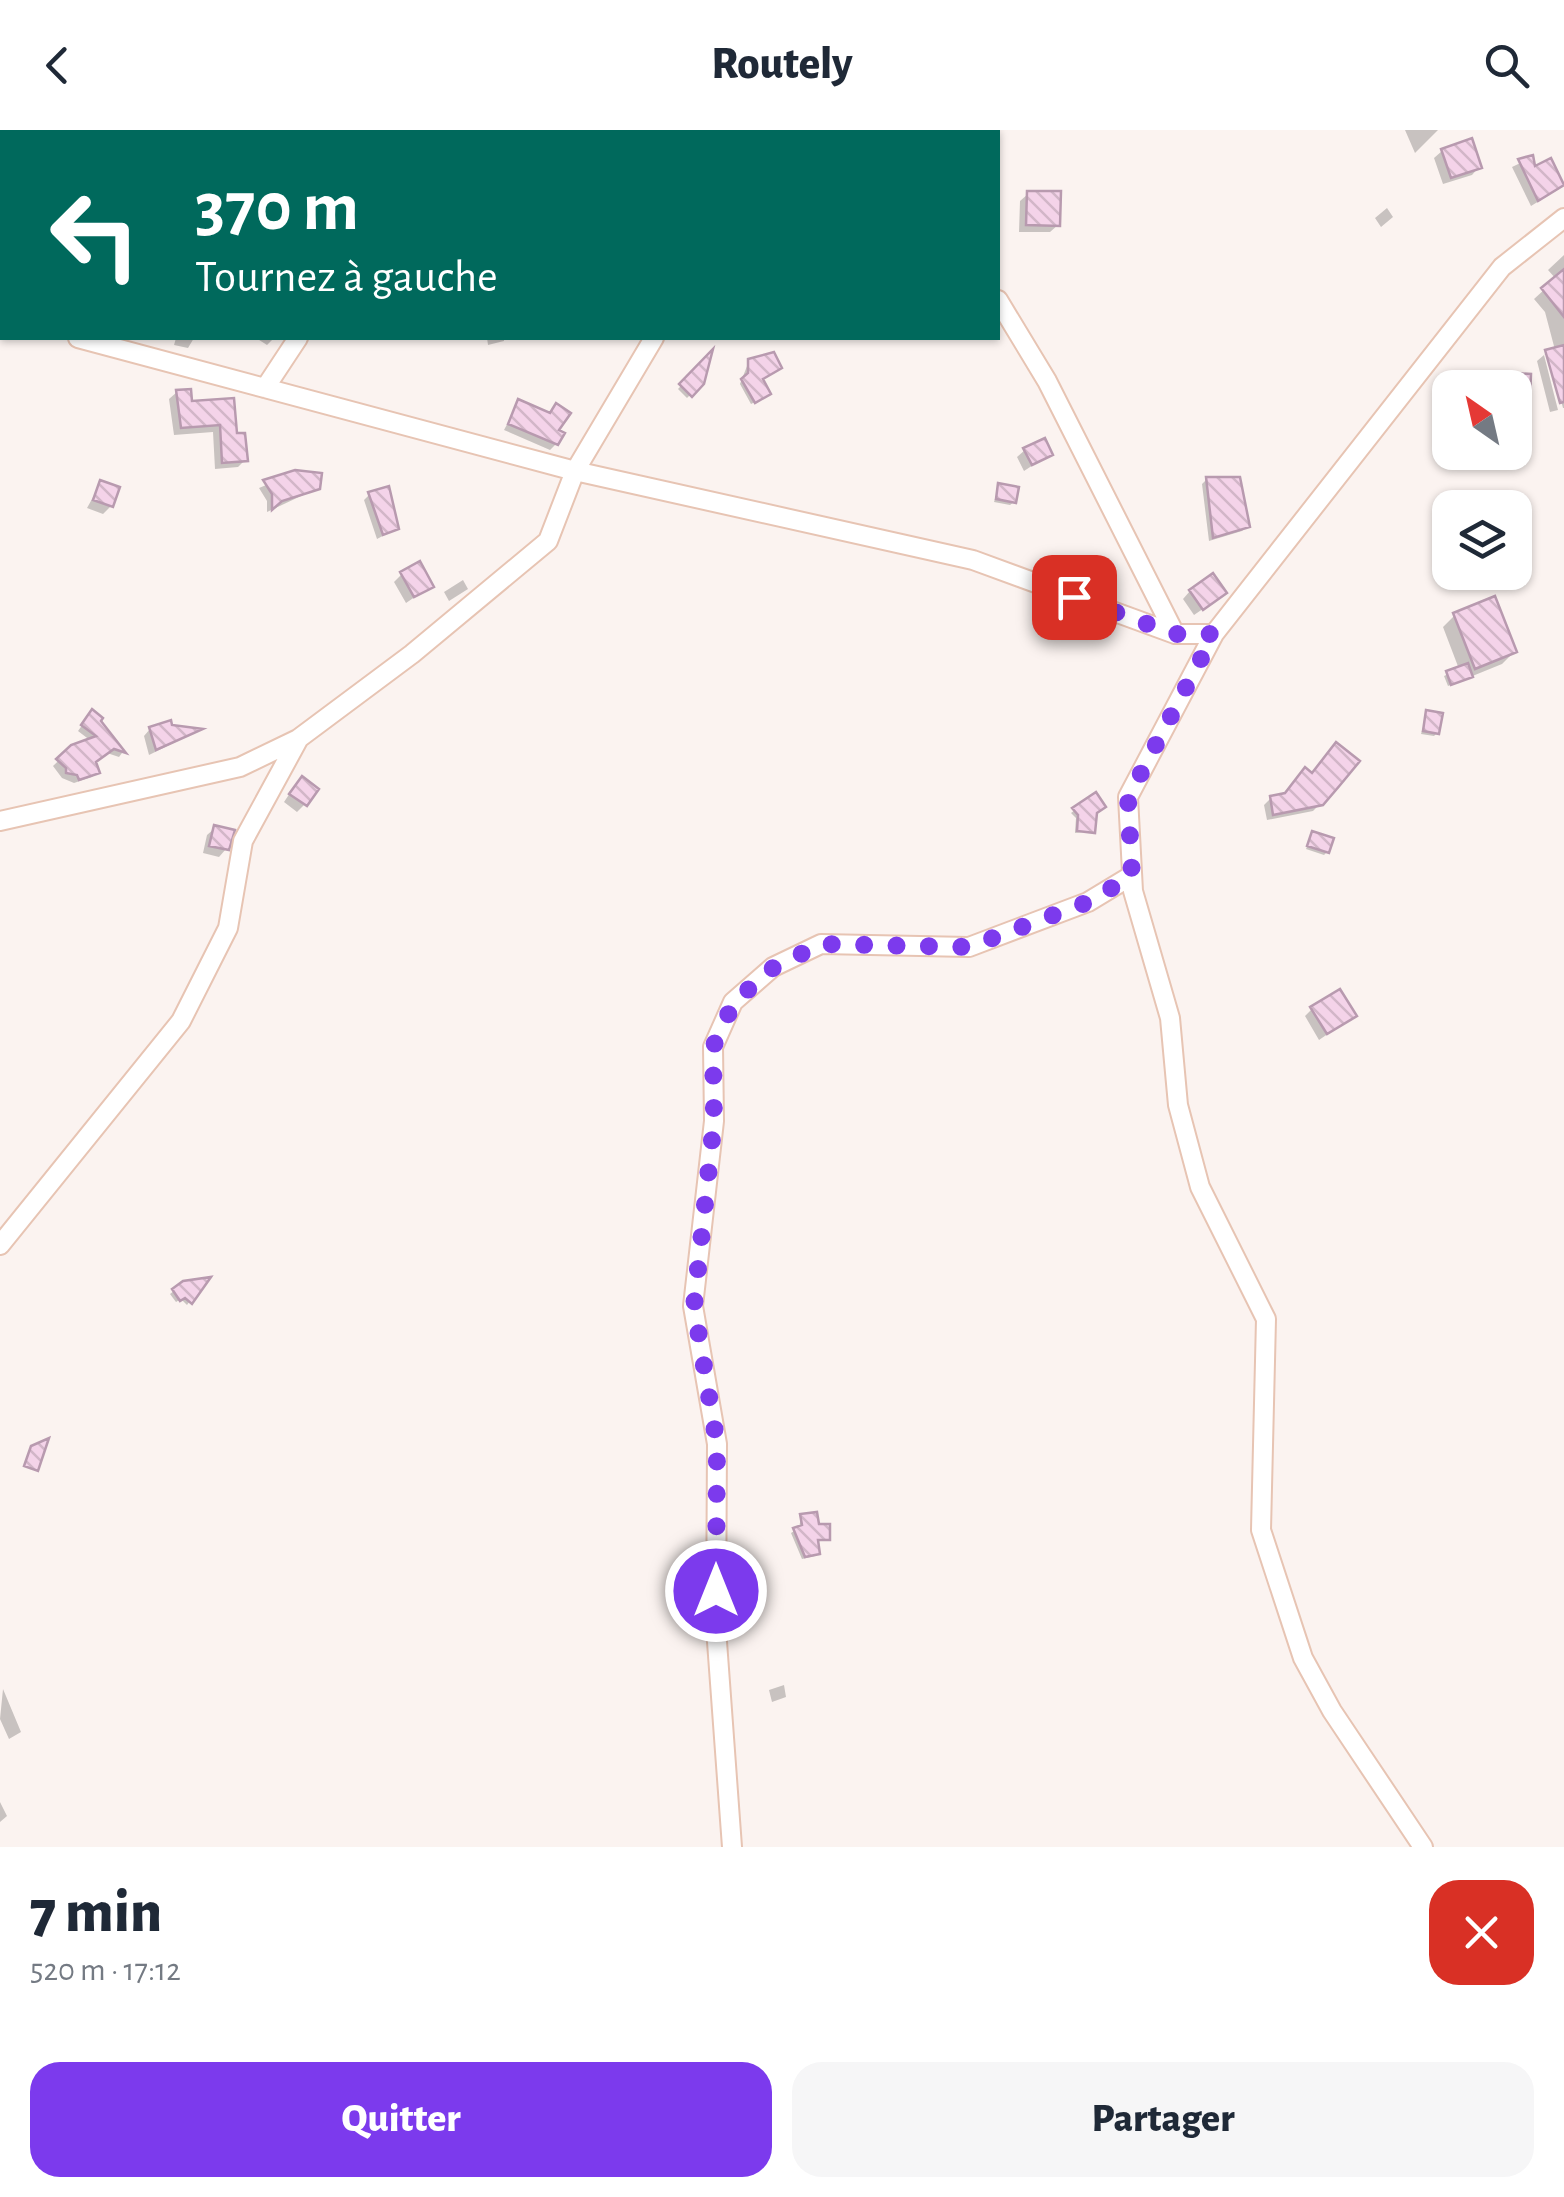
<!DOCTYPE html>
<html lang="fr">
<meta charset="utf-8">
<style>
:root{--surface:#fff;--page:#f6f6f7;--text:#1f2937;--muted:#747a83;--accent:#7c3aed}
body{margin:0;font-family:"Alegreya Sans",sans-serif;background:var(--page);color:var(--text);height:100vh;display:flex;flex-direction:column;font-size:38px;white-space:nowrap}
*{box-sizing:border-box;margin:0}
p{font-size:32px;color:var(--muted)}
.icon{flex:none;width:55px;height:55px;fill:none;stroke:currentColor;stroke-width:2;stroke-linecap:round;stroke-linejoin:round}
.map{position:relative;height:1717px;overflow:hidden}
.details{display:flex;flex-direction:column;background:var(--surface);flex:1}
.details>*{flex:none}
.banner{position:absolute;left:0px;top:0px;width:1000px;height:210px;box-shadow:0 2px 8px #0004;background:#00695c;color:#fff;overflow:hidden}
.needle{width:65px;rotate:326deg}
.controls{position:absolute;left:1432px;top:240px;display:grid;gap:20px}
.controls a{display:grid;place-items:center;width:100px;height:100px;border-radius:20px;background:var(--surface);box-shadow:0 2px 8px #0004;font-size:50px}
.pin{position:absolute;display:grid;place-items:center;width:85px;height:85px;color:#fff;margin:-42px;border-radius:20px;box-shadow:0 5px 15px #0006}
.me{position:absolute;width:110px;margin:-55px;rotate:0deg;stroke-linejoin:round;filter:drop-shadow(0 0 8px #0008)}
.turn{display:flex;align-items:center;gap:35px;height:210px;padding:0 30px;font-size:45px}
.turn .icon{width:130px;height:130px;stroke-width:2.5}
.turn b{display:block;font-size:70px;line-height:85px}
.round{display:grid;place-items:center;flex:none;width:105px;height:105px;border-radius:30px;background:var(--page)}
.summary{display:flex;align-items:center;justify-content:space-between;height:170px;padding:0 30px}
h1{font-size:60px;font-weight:800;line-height:75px}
.primary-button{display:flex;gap:20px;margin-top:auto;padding:20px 30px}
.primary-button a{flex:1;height:115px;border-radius:30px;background:var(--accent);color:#fff;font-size:40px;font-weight:800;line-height:115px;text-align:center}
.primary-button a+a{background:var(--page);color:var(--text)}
header{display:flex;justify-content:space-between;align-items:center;height:130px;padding:0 30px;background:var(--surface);font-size:45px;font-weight:800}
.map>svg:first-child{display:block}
.shadow{fill:#0003}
.building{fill:url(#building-back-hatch);stroke:#b89aaf;stroke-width:2.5}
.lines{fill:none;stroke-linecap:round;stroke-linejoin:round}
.street-casing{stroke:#e7c4b3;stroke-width:22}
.street{stroke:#fff;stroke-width:18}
.route{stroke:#7c3aed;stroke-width:18;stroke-dasharray:0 32.4}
</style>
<header><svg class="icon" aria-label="back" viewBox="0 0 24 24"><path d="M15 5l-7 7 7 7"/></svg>Routely<svg class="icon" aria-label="search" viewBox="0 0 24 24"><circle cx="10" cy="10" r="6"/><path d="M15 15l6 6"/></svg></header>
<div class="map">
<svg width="1564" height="1717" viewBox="0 0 1564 1717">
<defs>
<pattern id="building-back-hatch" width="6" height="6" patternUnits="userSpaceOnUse" patternTransform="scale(2.5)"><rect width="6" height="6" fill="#f4d3e9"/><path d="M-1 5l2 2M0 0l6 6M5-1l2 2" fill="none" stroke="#d2b6c8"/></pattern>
</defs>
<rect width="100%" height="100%" fill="#fbf3f0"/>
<path class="shadow" d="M1405,0H1438L1415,23Z
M1442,21L1479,37L1472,45L1443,54L1434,28Z
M1531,28L1534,39L1550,32L1562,57L1531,76L1512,37Z
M1028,64L1058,95L1050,102H1019L1020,71Z
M1387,78L1393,87L1381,97L1375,88Z
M1564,125V278H1563L1549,225H1544L1555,220L1545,182L1534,169L1556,149L1548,140Z
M176,208H194L188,218L174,215Z
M256,208H274L267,215Z
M487,208H504V211L488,215Z
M1544,225L1558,280L1550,282L1537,231Z
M708,228L702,253L687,268L678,259Z
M749,231L765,267L751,274L740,254Z
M1496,245L1529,246L1528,267L1515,275V258H1488Z
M177,262L189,274L232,270L234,306L245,330L238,337L215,339L213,302L174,305L169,269Z
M519,272L556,301V314L550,320L504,300Z
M1025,320L1050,324L1024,341L1017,327Z
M295,343L318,358L267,382V371L259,358Z
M1207,349L1247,396L1242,401L1209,411L1202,354Z
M101,353L111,376L103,384L87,378Z
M999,356L1014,372L1010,375L994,372Z
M370,364L396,399L377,409L364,370Z
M402,444L431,456L406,473L394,452Z
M463,450L468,459L449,471L444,462Z
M1190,461L1216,470L1194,485L1183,469Z
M1455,485L1514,522L1502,534L1448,556L1444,546L1459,539L1443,497Z
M1427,583L1437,603L1434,606L1421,604Z
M88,587L98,591L122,623L119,627L107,623L94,633L97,642L92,647L74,653L62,648L53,636L73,617L91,611L78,601Z
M170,597L198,601L149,625L144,606L150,599Z
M294,657L305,674L297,682L284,672Z
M1095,665L1093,701L1075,703L1076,688L1071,683Z
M1271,668L1321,673L1313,681L1267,690L1264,675Z
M215,698L226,719L219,727L203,723L207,705Z
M1313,704L1327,722L1324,725L1306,719Z
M1312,879L1354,886L1319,910L1305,886Z
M205,1150L187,1175L181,1169L176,1172L170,1164L184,1153Z
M801,1387L827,1409L816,1412L815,1426L802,1429L791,1403L799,1398Z
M784,1555L786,1567L772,1572L769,1560Z
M3,1559L21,1602L9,1609L0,1589Z
M0,1672L7,1686L0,1692Z"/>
<path class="building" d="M1472,8L1482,38L1451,48L1441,19Z
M1533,25L1535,36L1551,28L1564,55L1538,71L1518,29Z
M1027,61H1061L1060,96L1026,95Z
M1564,139V187L1541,158Z
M1564,215V272L1560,273L1545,220Z
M713,219L704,254L692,267L679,254Z
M774,222L782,238L763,249L771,264L755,273L741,249L748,243V229Z
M1495,242L1531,244L1530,268H1515V258H1494Z
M191,259L192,271L234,268L237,303H245L248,331L222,333L220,295L181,298L176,260Z
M518,269L550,283L556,273L571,283L559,300L565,303L558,315L508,294Z
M1045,308L1053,325L1032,335L1023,318Z
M295,340L322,343L320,359L282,371L272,380V364L263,350Z
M1206,347H1240L1250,397L1213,408Z
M100,350L120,357L113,377L93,370Z
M998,353L1019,357L1016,373L996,369Z
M389,356L399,399L383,405L368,362Z
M420,431L434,457L414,467L400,442Z
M1213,443L1227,463L1203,480L1189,460Z
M1495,466L1517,522L1475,539L1453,483Z
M1468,533L1473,547L1451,555L1446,541Z
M92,579L103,588L101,591L126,623L114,619L96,632L100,643L79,650L77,645L66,643V638L56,629L71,615L96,606L81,595Z
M1426,580L1443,583L1439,604L1423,601Z
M171,590L172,595L203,599L156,620L149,597Z
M1336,612L1360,631L1341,654L1323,675L1273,685L1270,666L1285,663L1305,637L1312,643Z
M302,646L319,659L307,676L289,664Z
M1096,662L1106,677L1097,683L1095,703L1077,701L1078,685L1072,678Z
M214,695L235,700L229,720L209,716Z
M1312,701L1334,708L1329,723L1307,716Z
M1340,859L1357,886L1327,904L1310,877Z
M211,1147L192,1174L185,1168L180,1171L172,1159L183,1151Z
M49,1308L38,1341L24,1336L31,1316Z
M817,1382L819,1394H830V1410H818L820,1424L805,1427L793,1398L802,1395L800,1384Z"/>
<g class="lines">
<g class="street-casing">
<path id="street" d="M893,0L895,2
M79,2V0
M429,2L431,0
M775,2L776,0
M0,166L2,167
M998,170L1047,251L1175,504
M78,208L575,341L973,430L1175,504H1214L1502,137L1564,88
M265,258L298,208
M1214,504L1128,667L1133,761L1170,888L1178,975L1200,1057L1266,1189L1261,1400L1303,1528L1332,1581L1423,1717
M0,691L240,637L298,609L412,524L548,411L575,341L654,208
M0,1115L181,891L228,798L243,711L298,610
M732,1717L716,1498L717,1314L693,1176L714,991L713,917L733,872L773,837L821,814L969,817L1088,772L1131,746"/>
</g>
<use href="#street" class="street"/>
</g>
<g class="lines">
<path class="route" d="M716,1461L717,1314L694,1176L714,991L713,917L734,872L773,838L821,814L969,817L1088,772L1132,746L1128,668L1214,504H1175L1074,467"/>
</g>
</svg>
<div class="controls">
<a><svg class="needle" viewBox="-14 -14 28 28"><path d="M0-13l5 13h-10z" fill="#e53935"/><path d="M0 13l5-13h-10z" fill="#747a83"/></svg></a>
<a><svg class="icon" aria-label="layers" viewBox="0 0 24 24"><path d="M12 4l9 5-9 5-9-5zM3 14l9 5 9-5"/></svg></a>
</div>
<div class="pin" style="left:1074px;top:467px;background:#d93025"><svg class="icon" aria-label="arrive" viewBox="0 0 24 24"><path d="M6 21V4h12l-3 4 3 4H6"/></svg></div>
<svg class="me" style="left:716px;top:1461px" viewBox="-20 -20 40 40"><circle r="17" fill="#7c3aed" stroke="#fff" stroke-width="3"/><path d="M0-11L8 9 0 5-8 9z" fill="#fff"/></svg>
<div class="banner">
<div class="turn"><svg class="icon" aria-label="left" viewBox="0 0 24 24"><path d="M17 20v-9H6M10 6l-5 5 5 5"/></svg><div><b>370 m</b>Tournez à gauche</div></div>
</div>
</div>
<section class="details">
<div class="summary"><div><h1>7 min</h1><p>520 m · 17:12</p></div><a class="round" style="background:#d93025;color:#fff"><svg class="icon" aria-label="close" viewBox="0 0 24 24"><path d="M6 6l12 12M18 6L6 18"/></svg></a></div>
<div class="primary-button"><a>Quitter</a><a>Partager</a></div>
</section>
